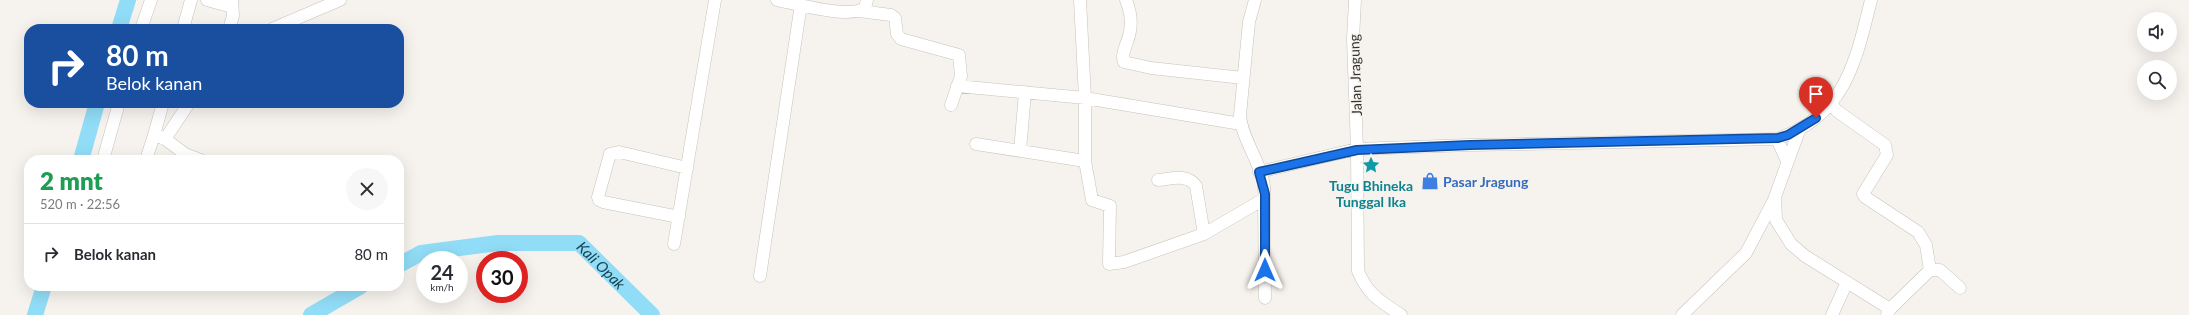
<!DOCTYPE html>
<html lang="id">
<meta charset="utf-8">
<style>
:root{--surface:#fff;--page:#f7f7f7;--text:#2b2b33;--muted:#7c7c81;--line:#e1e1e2}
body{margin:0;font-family:Lato,sans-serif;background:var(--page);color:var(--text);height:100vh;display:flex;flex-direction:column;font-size:15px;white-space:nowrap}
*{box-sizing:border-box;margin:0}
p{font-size:13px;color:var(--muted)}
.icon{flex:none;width:22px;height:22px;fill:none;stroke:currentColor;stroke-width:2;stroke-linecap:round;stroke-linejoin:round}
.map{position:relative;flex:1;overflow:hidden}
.panel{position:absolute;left:24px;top:155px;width:380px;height:136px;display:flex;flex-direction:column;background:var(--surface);border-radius:16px;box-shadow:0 4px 16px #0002}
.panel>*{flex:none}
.hud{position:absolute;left:24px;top:24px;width:380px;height:84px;border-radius:16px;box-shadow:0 4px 16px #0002;background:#1a4fa0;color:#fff;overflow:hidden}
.fabs{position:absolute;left:2137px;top:12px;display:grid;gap:8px}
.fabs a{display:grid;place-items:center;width:40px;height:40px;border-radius:50%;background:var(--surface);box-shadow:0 4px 16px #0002;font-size:20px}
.speed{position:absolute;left:416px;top:251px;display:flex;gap:8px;font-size:20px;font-weight:700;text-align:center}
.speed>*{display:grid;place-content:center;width:52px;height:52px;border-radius:50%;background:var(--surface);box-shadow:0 4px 16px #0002;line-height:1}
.speed small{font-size:10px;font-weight:400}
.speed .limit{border:6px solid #d22;background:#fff;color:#111}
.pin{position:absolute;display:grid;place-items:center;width:34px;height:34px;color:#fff;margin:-41px -17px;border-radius:50% 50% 50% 0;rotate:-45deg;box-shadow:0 0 4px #0007}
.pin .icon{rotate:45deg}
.me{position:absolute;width:44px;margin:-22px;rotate:0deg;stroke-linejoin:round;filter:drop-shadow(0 0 3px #0008)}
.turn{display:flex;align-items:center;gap:14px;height:84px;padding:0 16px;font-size:18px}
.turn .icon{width:52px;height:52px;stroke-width:2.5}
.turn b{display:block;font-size:28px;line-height:34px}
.round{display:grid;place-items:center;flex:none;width:42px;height:42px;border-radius:21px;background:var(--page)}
.overview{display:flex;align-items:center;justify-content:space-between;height:68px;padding:0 16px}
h1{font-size:24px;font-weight:800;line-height:30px;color:#1e9e55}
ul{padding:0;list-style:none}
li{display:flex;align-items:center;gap:12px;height:60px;padding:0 16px;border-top:1px solid var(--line)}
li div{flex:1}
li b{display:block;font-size:15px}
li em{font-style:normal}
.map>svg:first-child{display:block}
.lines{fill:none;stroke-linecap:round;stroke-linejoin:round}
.river{stroke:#91dcf6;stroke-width:16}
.minor-casing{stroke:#c6c3be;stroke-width:13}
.minor{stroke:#fff;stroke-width:12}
.route-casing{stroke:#114b97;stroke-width:10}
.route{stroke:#1a73e8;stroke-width:7}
.labels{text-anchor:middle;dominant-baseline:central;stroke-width:3;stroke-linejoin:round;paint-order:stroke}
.street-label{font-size:14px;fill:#343331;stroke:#f6f3ee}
.shop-label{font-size:14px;font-weight:bold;fill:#366cbe;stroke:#f6f3ee;text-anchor:start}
.culture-label{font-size:14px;font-weight:bold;fill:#0d838f;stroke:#f6f3ee}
.water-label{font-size:15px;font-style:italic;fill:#174351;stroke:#f6f3ee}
</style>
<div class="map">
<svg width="2189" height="315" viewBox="0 0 2189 315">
<rect width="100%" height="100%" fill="#f6f3ee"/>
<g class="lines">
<g class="river">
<path d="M119,29L128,0"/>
<path d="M81,160L97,103"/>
<path id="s1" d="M399,265L421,253L498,243H579L652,315"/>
<path d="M35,315L44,286"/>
<path d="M311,315L361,286"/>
</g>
<g class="minor-casing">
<path id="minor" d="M207,0L232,7
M777,0C798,4 848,19 865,8L867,0
M1080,0L1085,98V161L1092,200L1110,206L1109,264L1124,262L1204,234L1264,199C1268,170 1242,143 1240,115L1249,22L1255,0
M1126,0C1130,10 1132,21 1130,31C1129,41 1120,54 1124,62L1151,68L1243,78
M1355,0L1353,39L1357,149L1358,271C1368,295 1380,301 1401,315
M859,11L891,15L895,18L897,34L901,39L959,55L961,76L951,105
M141,29L151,0
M183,29L191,0
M229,29L233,16L232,0
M272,29L340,0
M957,86L1085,98L1241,124
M1831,104L1837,111L1885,145L1887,155L1863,194L1865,197L1918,232L1926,245L1930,270
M1800,128L1775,197L1776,220L1791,244L1805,256L1890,309
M154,135L163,103
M165,139L185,154L201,160
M1777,139L1787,161
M976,144L1085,161
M1020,151L1025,92
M103,160L119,103
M146,160L154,135L165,139L189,103
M1259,172L1357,149L1470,145L1777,139C1845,116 1856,61 1871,0
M1158,180C1171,179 1187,173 1196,186L1204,234
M1264,199L1265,298
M679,217L603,202L599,200L598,197L610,154L619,152L687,168
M674,244L715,0
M760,276L801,4
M1682,315L1746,253L1775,198
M1832,315L1847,282
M1887,315L1890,309L1930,270H1940L1960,288"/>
</g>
<use href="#minor" class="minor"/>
</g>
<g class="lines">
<g class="route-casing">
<path id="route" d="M1265,270V194L1259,172L1357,150L1470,145L1778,138L1788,135L1816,118"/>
</g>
<use href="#route" class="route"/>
</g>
<defs>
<g id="sight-bare" transform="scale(1.38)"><path d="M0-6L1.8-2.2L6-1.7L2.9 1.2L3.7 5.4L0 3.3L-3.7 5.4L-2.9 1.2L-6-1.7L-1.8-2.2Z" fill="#0f9aa8" stroke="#f6f3ee" stroke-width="2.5" paint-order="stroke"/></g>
<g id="shop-bare" transform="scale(1.38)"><path d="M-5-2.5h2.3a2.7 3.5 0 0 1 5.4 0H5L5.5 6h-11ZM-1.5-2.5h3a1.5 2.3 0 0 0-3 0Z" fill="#3f7fe0" stroke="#f6f3ee" stroke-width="2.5" paint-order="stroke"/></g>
</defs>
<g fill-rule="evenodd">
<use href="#sight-bare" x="1371" y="165"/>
<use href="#shop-bare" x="1430" y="181"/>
</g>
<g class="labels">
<g class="street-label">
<text transform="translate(1355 75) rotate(-92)">Jalan Jragung</text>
</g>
<g class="shop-label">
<text x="1443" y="181">Pasar Jragung</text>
</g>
<g class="culture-label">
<text x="1371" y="185">Tugu Bhineka<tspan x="1371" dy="16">Tunggal Ika</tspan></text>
</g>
<g class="water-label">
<text stroke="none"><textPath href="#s1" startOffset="215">Kali Opak</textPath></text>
</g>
</g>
</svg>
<div class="fabs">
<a><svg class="icon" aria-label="sound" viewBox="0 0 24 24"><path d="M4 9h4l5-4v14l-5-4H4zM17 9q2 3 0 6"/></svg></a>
<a><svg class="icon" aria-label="search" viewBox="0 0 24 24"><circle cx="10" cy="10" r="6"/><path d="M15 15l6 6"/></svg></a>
</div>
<div class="speed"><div>24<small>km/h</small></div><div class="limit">30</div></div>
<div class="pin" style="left:1816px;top:118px;background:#d93025"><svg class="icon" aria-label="arrive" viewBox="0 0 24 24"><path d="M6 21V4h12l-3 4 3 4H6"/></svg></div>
<svg class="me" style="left:1265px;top:270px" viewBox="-20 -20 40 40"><path d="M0-17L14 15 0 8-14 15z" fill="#1a73e8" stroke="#fff" stroke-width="4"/></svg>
<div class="hud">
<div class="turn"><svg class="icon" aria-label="right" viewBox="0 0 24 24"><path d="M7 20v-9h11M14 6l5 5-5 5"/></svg><div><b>80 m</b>Belok kanan</div></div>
</div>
<section class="panel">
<div class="overview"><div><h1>2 mnt</h1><p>520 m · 22:56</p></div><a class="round"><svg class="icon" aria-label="close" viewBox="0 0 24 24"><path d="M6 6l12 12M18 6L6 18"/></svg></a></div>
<ul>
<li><svg class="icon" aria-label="right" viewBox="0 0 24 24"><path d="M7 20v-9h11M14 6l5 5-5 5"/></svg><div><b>Belok kanan</b></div><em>80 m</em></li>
</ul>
</section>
</div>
